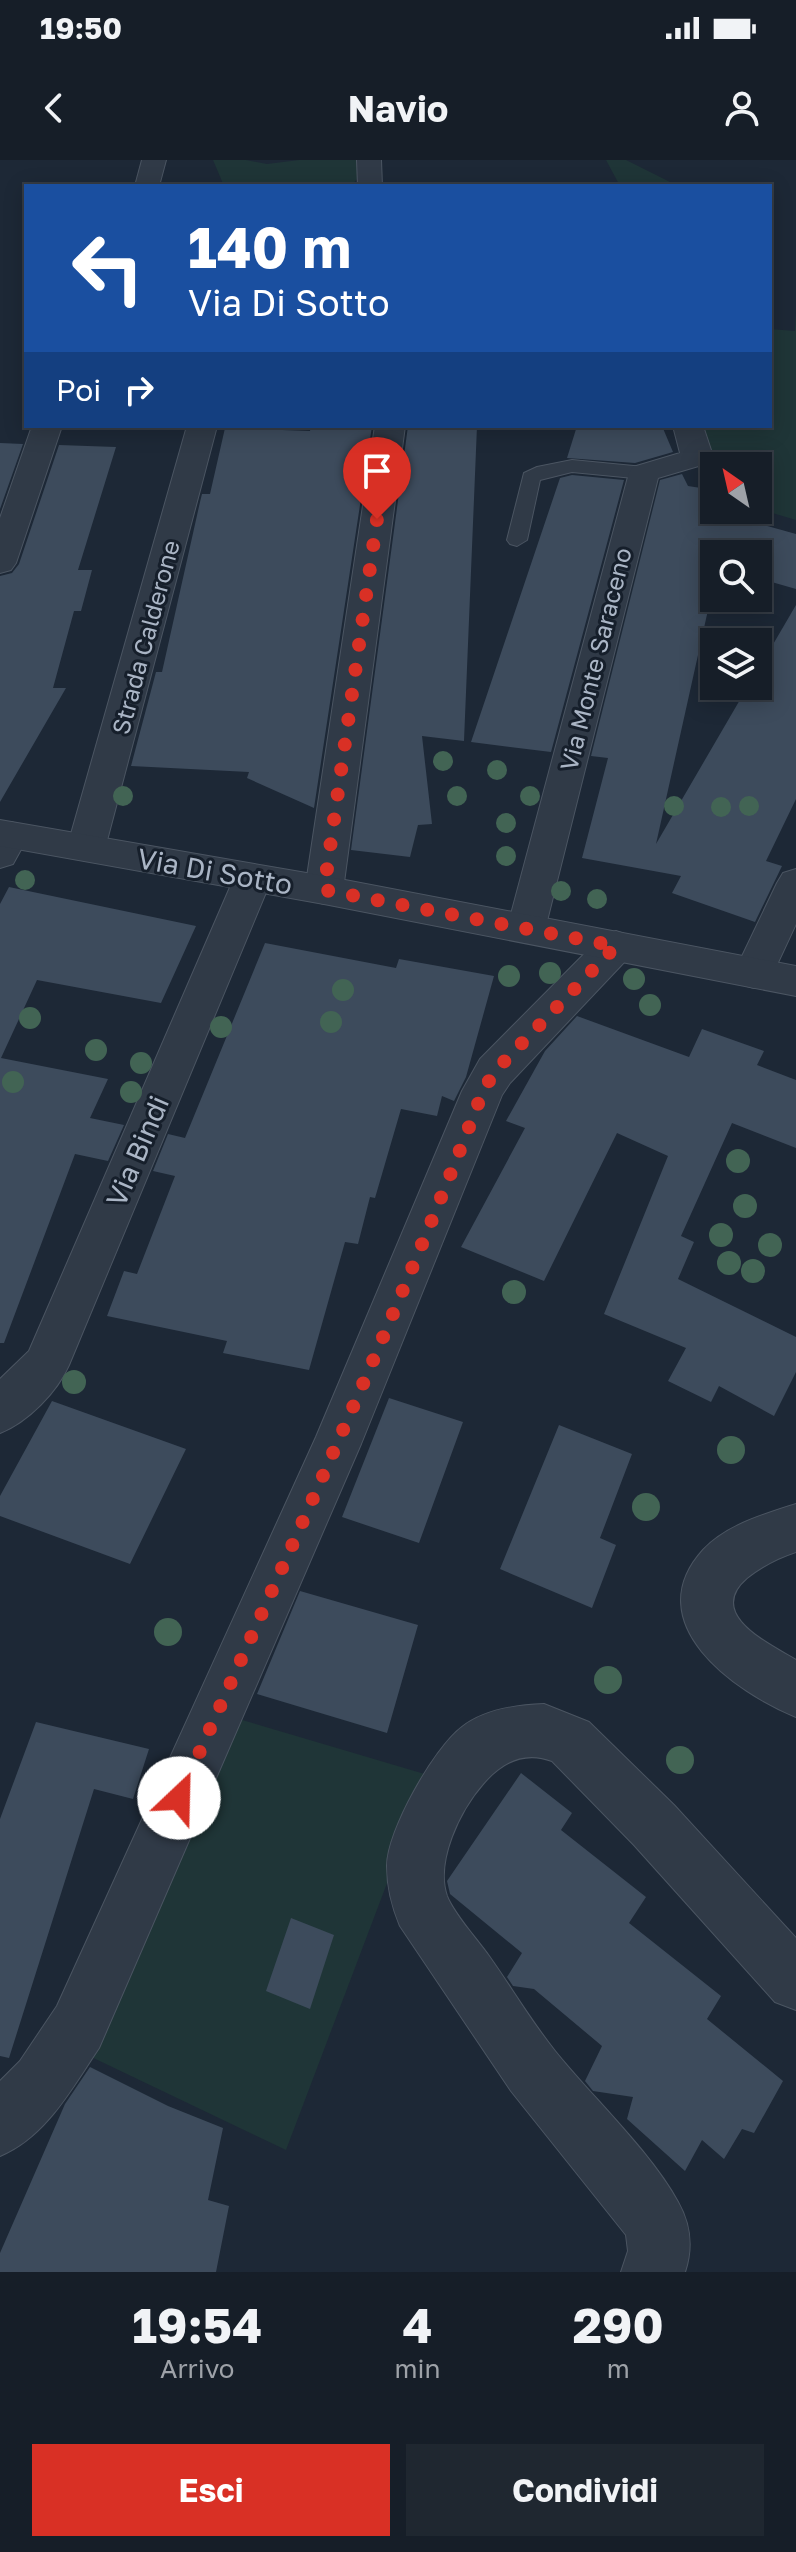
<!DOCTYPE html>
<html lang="it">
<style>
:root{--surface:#161e28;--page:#1f2730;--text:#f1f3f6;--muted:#9ea2a8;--line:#353c45;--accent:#d93025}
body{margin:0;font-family:"Golos Text",sans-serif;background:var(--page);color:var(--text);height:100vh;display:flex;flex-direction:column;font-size:30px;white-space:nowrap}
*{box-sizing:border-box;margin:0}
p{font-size:26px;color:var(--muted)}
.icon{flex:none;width:44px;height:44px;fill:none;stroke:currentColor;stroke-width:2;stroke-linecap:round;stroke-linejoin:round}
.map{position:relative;height:2112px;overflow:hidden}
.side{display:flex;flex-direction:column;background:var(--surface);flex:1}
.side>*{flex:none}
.hud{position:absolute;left:24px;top:24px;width:748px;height:244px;border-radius:0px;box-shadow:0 4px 20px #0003,0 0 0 2px var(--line);background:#1a4fa0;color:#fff;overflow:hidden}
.needle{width:52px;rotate:326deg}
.tools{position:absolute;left:700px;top:292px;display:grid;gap:16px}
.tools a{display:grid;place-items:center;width:72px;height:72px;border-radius:0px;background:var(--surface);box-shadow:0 4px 20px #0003,0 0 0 2px var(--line);font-size:40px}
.pin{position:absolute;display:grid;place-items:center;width:68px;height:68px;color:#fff;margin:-82px -34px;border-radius:50% 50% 50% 0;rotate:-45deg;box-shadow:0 0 8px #0007}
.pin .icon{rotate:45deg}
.me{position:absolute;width:88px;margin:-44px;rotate:24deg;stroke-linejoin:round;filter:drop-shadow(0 0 6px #0008)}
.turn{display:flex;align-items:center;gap:28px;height:168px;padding:0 32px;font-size:36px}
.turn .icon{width:104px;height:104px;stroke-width:2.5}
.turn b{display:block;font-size:56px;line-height:68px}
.then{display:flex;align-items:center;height:76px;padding:0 32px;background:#0003;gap:16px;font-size:30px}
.eta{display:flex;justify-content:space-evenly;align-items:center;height:136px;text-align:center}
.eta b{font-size:48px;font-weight:700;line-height:56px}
.button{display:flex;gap:16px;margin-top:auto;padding:16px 32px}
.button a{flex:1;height:92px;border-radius:0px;background:var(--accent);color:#fff;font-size:32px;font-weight:700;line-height:92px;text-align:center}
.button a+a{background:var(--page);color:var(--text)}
.status{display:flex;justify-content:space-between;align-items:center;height:56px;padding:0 40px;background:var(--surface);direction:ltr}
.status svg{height:22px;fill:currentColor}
header{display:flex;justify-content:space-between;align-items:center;height:104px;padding:0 32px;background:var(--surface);font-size:36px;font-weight:700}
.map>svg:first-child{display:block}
.green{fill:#1f3537}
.building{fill:#3d4b5c}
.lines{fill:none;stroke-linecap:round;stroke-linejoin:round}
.service-casing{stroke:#4b5562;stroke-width:2}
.minor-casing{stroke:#4b5562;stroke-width:2}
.tertiary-casing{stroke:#4b5562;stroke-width:2}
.service{fill:#303a47;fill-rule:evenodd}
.minor{fill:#303a47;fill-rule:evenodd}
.tertiary{fill:#303a47;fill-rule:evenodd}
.tree{fill:#426454}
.route{stroke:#d93025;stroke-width:14;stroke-dasharray:0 25.2}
.labels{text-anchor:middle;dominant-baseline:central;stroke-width:6;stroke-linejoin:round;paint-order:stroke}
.far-street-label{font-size:24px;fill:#aab5c5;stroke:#161f2b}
.street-label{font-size:28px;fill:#aab5c5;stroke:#161f2b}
</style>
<div class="status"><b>19:50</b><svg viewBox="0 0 49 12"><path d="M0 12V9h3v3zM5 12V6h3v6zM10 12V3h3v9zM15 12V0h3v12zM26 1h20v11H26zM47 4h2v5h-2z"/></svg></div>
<header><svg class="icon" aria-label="back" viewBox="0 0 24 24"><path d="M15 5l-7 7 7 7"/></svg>Navio<svg class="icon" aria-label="person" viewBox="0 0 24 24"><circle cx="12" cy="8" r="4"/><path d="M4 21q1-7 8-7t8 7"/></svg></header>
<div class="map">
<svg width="796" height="2112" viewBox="0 0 796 2112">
<rect width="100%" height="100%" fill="#1d2836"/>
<path class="green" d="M213,0H246L267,4L299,0H356L358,18L351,26H224Z
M606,0H626L678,26H620Z
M796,152V360L769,352L774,324L758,321V306H714V315L710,314L694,266H770V169L795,171Z
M232,1557L428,1615L286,1990L83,1893Z"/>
<path class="building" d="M311,266H372L314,648L247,618L249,612L131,606L156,512H162L200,342L202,334H210L225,268L310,271Z
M408,266H477L464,581L422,576L432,664L418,665L410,697L351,690Z
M577,266H662L673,292L635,303L567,298Z
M0,283L23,284L0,349Z
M59,285L116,287L78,410H92L81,451H74L53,528H66L0,642V416L12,413L19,404Z
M682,314L688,326L714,330V350H732L731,356L796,374V429L758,418V394H714V423L656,684L748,526H758V510L796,445V639L766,701L782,706L755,762L672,733L681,716L582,698L608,598L591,596L660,320Z
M572,315L624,320L551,592L471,582L560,318Z
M9,727L196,766L161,843L37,820L1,898L108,919L90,958L124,965L108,1001L75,994L4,1183H0V744Z
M265,783L396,808L399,799L494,816L466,917L454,941L442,936L437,956L401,949L375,1038L370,1037L358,1084L345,1082L309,1210L223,1193L227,1181L107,1156L124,1111L137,1114L175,1016L153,1011L168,974L185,978Z
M577,856L689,897L702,869L764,891L757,905L796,920V988L732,963L681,1076L694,1082L678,1119L796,1177V1212L774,1256L719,1226L711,1242L668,1221L686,1188L604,1154L668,996L617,973L544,1121L461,1087L525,968L506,961L545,891Z
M389,1238L463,1262L419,1383L342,1357Z
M52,1241L186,1289L130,1404L0,1356V1336Z
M559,1265L632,1294L600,1378L616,1385L592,1448L500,1409Z
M300,1431L418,1465L387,1573L257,1534Z
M36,1562L149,1589L133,1639L94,1629L9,1898L0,1896V1659Z
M521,1613L572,1653L561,1670L646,1737L629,1763L721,1836L707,1859L783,1921L754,1973L742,1969L724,1999L702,1980L685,2011L627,1959L633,1937L593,1931L585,1921L602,1886L534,1829L513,1826L507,1817L522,1793L450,1734L447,1721Z
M291,1758L334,1775L310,1849L266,1831Z
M90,1907L168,1946L223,1968L208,2040L229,2046L216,2112H0V2093L65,1944Z"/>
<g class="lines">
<g class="service-casing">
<path id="service" d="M572,300L644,307L654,313L644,319L572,312L540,320L527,380L517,386L510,384L507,380L524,313L537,307Z"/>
</g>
<g class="minor-casing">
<path id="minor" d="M142,0H166L159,26H135Z
M357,0H381L382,26H358Z
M32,266H62L16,403L11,410L0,413V358Z
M187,266H217L105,688L99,697L86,701L73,697L67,688Z
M375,266H405L343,730L337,740L324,744L311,740L305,730Z
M673,266H703L711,290L702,305L658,318L545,769L540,779L526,783L512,779L507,769L629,313L633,307L680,293Z
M11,662L24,666L29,675L13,704L0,708V665Z
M253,704L266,708L272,718L69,1205C57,1232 28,1262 0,1273V1219L29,1191L234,718L240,708Z
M796,709V764L768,824L754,828L740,824L734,813L777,723L783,713Z
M616,771L630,776L635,786L630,796L510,923L502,935L361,1284L99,1888C72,1928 46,1977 0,1996V1921L20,1901L57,1846L316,1277L462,931L480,899L602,776Z
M796,1344V1392C778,1398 762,1406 747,1418C705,1454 768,1483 796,1500V1557C735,1532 637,1463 703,1390C726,1365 765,1354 796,1344Z
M544,1544L589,1562L674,1645L796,1778V1850L775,1842L634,1685L552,1601C523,1590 501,1603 483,1624C460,1650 435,1702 447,1736C454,1754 477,1779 489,1796C511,1827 531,1861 555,1891C592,1937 651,1992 678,2042C691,2065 693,2088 685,2112H621L628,2091L626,2075L511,1931L400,1766C392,1747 387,1727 387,1706C387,1671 434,1588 462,1567C485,1549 517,1545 544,1544Z"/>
</g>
<g class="tertiary-casing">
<path id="tertiary" d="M0,660L324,716L796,806V836L324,744L0,686Z"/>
</g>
<use href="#service" class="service"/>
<use href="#minor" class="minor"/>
<use href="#tertiary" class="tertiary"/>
</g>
<g class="tree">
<circle cx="443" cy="601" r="10"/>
<circle cx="497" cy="610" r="10"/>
<circle cx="123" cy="636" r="10"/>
<circle cx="457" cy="636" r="10"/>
<circle cx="530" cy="636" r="10"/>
<circle cx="674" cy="646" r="10"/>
<circle cx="749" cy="646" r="10"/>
<circle cx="721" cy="647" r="10"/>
<circle cx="506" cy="663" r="10"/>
<circle cx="506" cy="696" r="10"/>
<circle cx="25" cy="720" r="10"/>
<circle cx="561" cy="731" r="10"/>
<circle cx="597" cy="739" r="10"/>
<circle cx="550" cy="813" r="11"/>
<circle cx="509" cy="816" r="11"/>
<circle cx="634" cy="819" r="11"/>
<circle cx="343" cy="830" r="11"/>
<circle cx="650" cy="845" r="11"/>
<circle cx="30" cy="858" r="11"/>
<circle cx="331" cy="862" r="11"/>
<circle cx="221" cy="867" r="11"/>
<circle cx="96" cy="890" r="11"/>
<circle cx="141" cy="903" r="11"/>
<circle cx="13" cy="922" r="11"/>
<circle cx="131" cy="932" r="11"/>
<circle cx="738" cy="1001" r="12"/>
<circle cx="745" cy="1046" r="12"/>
<circle cx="721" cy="1075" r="12"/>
<circle cx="770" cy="1085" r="12"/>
<circle cx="729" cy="1103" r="12"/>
<circle cx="753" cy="1111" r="12"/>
<circle cx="514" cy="1132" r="12"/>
<circle cx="74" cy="1222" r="12"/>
<circle cx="731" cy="1290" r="14"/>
<circle cx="646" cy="1347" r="14"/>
<circle cx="168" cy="1472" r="14"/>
<circle cx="608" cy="1520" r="14"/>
<circle cx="680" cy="1600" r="14"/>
</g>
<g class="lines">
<path class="route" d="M179,1638C284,1403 391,1171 483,931L495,911L616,786L324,730L377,359"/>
</g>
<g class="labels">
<g class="far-street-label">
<text transform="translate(145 477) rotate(-75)">Strada Calderone</text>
<text transform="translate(595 499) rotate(-76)">Via Monte Saraceno</text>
</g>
<g class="street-label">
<text transform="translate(215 711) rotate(10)">Via Di Sotto</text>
<text transform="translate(137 991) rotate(-67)">Via Bindi</text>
</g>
</g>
</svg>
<div class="tools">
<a><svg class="needle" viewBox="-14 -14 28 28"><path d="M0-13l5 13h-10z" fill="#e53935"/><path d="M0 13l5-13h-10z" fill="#9ea2a8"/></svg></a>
<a><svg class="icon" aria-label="search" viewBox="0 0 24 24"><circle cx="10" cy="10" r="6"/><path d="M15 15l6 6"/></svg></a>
<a><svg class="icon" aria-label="layers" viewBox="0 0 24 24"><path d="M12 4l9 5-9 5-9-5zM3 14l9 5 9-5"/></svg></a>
</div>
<div class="pin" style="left:377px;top:359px;background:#d93025"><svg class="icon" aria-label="arrive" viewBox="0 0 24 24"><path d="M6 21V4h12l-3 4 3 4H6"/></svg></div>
<svg class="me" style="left:179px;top:1638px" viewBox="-20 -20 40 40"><circle r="19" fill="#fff"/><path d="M0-13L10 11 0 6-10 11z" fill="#d93025"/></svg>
<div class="hud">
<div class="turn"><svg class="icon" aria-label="left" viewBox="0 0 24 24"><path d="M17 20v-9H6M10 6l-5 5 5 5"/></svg><div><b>140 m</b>Via Di Sotto</div></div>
<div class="then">Poi<svg class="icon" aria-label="right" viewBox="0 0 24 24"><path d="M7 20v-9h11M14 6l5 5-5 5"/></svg></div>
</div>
</div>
<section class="side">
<div class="eta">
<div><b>19:54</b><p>Arrivo</p></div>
<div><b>4</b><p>min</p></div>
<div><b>290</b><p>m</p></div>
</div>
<div class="button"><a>Esci</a><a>Condividi</a></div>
</section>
